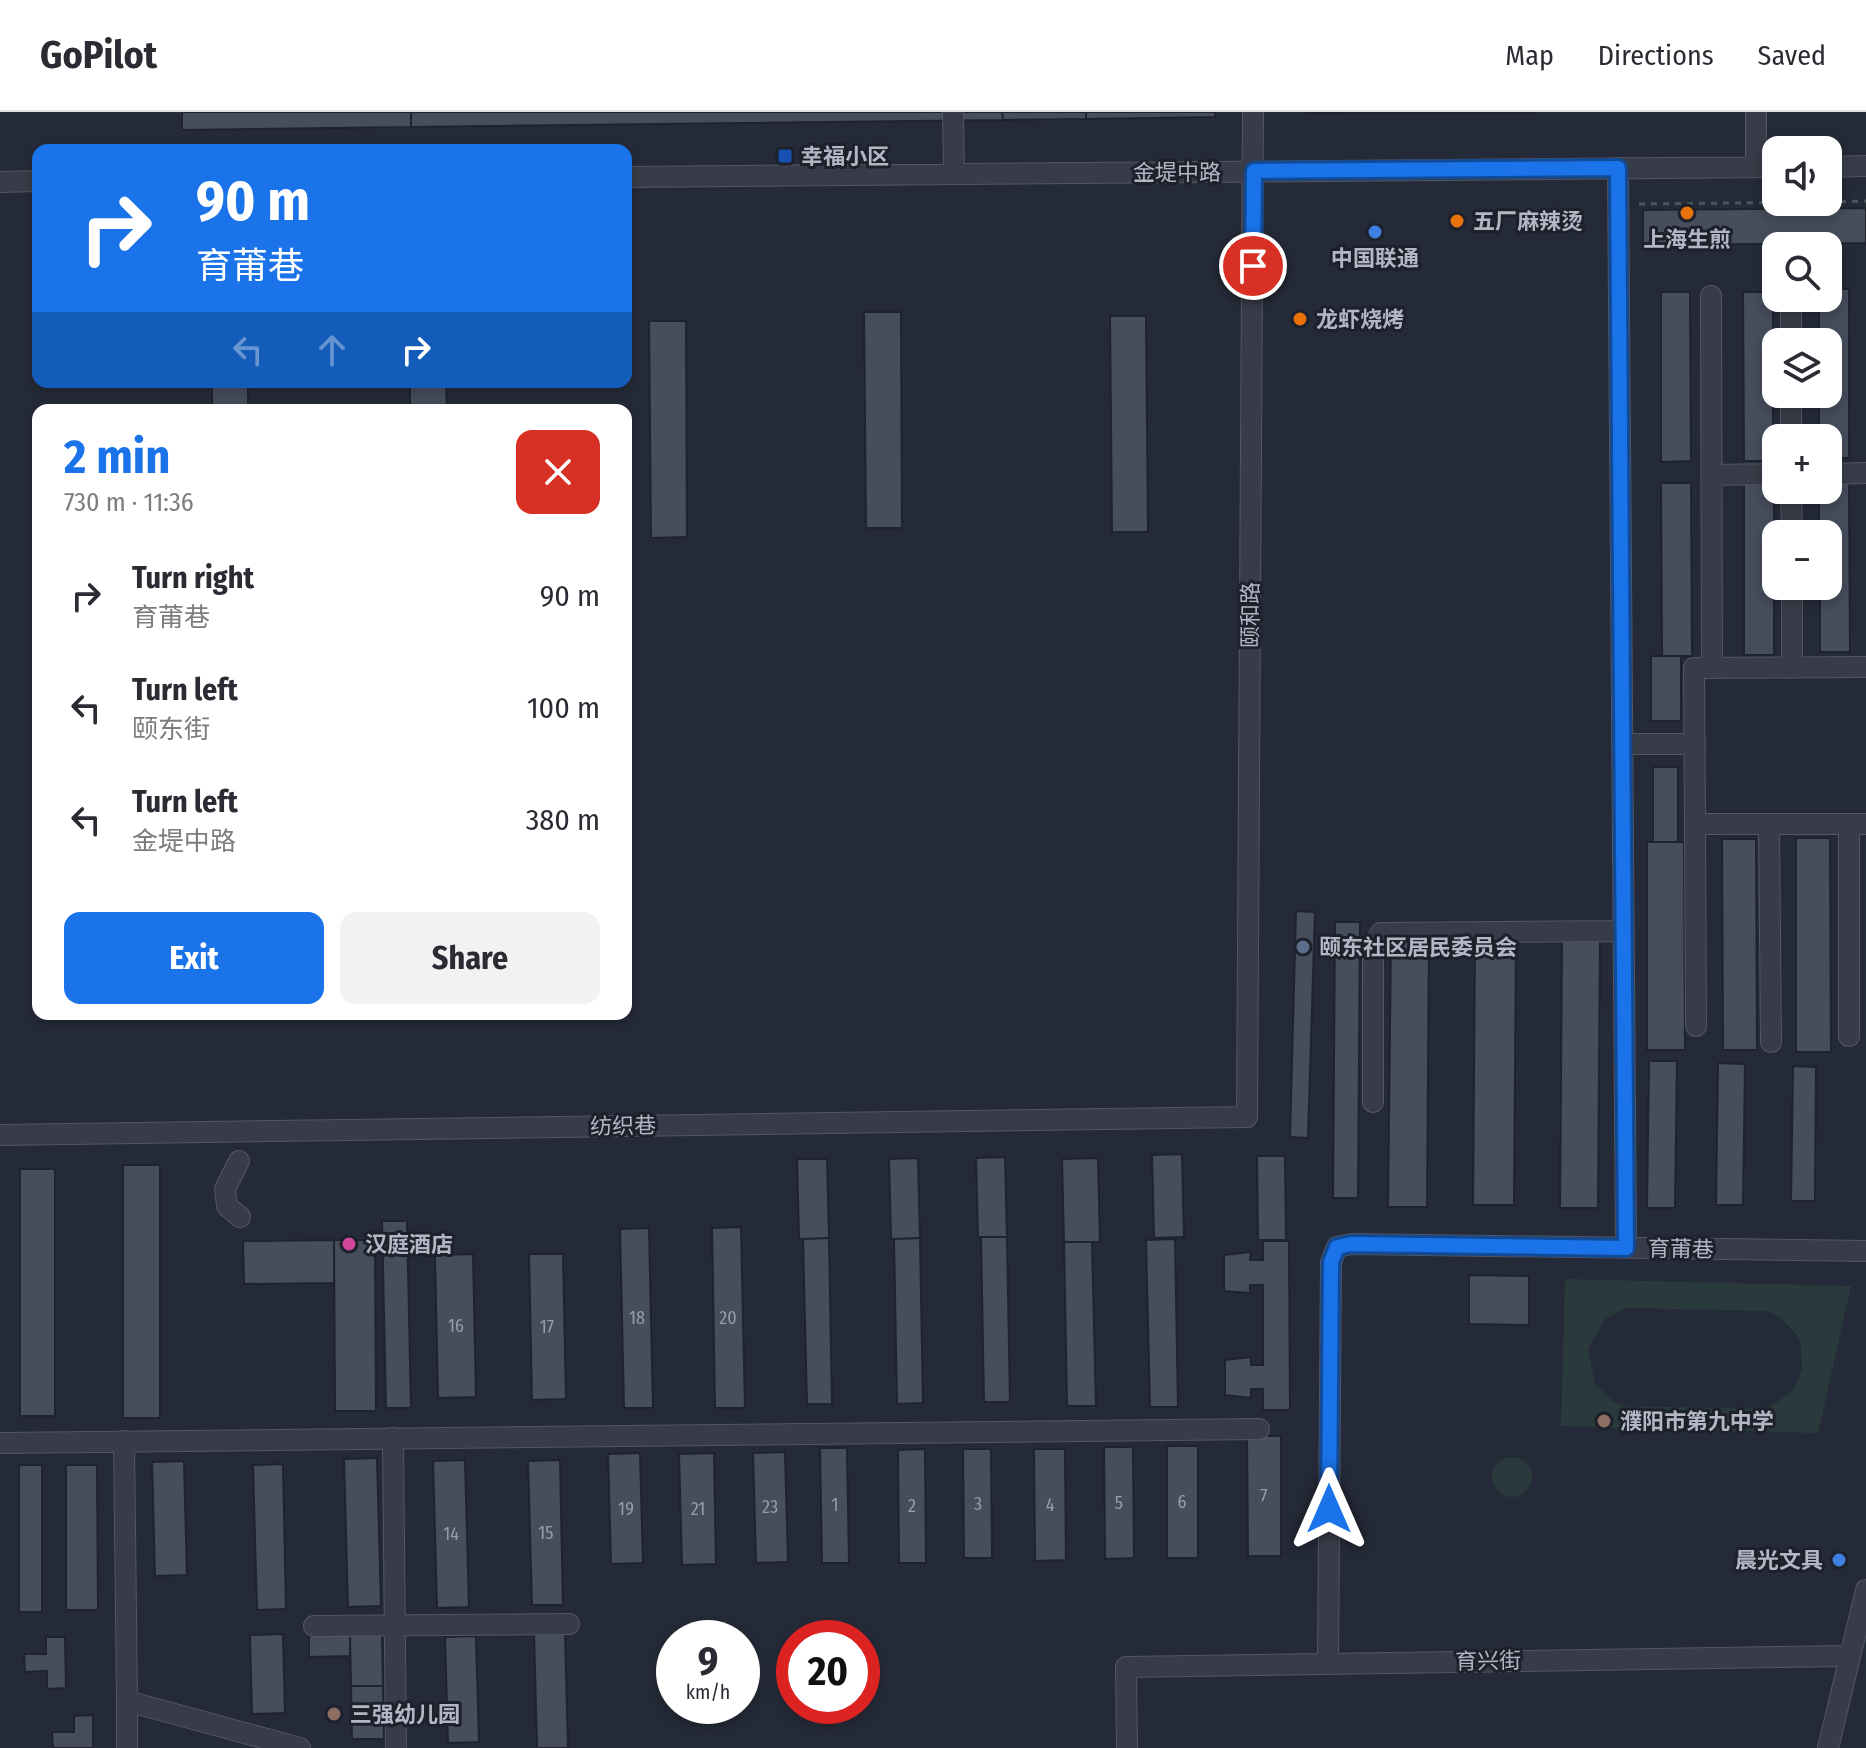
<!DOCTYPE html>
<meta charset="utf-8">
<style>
:root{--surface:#fff;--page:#f2f2f3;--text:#2b2b33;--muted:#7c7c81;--line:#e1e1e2;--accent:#1a73e8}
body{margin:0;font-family:"Fira Sans Condensed","Noto Sans SC",sans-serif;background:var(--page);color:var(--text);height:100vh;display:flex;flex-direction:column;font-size:30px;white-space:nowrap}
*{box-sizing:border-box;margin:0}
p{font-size:26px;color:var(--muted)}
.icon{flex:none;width:44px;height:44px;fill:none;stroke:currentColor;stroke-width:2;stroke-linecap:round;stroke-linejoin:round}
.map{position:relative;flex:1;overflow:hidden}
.panel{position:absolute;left:32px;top:292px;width:600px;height:616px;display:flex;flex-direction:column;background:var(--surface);border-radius:16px;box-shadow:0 4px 12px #0003}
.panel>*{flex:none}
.guide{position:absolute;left:32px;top:32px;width:600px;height:244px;border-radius:16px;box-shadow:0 4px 12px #0003;background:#1a73e8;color:#fff;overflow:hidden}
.tools{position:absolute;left:1762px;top:24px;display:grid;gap:16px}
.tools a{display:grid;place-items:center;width:80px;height:80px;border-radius:16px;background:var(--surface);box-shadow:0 4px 12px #0003;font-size:40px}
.speed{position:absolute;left:656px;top:1508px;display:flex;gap:16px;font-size:40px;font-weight:700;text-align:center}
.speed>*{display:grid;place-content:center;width:104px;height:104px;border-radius:50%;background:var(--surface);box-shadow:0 4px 12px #0003;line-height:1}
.speed small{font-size:20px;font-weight:400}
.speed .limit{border:12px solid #d22;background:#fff;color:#111}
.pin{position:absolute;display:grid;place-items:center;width:68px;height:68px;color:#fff;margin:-34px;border:4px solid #fff;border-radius:50%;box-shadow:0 2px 8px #0007}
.me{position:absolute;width:88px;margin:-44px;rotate:0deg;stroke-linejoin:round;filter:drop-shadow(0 0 6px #0008)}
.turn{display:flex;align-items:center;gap:28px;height:168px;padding:0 32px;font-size:36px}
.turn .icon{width:104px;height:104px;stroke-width:2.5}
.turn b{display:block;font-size:56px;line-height:68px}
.lanes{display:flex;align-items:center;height:76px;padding:0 32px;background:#0003;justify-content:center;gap:40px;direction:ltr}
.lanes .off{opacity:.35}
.round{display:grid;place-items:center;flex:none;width:84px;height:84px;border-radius:16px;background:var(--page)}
.summary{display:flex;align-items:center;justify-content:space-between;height:136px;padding:0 32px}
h1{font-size:48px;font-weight:700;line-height:60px;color:var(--accent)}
.cta{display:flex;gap:16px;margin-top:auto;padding:16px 32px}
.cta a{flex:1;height:92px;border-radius:16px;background:var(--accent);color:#fff;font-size:32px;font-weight:700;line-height:92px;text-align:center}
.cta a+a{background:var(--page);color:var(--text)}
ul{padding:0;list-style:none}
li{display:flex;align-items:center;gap:24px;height:112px;padding:0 32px}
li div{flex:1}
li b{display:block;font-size:30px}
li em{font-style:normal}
header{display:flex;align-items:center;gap:48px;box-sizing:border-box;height:112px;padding:0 40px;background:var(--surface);border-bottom:2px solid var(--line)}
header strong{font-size:38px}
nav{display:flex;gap:44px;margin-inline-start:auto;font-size:28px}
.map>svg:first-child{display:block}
.green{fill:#2a3a3c;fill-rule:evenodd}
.building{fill:#464d5b;stroke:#1f232e;stroke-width:2}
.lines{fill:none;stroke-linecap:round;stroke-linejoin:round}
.minor-casing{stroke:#535762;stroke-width:22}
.path{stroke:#485559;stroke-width:3;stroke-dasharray:6 6;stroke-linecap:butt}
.minor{stroke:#383c48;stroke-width:20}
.route-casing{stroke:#114b97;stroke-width:20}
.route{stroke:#1a73e8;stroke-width:14}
.transit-dot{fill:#1a4fb4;stroke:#1d212c;stroke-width:3}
.food-dot{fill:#e8710a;stroke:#1d212c;stroke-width:3}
.shop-dot{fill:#3f7fe0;stroke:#1d212c;stroke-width:3}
.service-dot{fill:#5c6f8a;stroke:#1d212c;stroke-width:3}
.hotel-dot{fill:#d1479c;stroke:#1d212c;stroke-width:3}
.education-dot{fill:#8d6e63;stroke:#1d212c;stroke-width:3}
.labels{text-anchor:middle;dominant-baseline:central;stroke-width:6;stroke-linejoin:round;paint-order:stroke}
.number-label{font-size:18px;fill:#989caa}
.poi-label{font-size:22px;font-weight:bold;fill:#b3b7c4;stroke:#1d212c;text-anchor:start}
.street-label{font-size:22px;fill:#b3b7c4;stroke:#1d212c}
</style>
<header>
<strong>GoPilot</strong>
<nav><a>Map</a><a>Directions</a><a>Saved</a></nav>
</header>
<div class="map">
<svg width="1866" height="1636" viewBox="0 0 1866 1636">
<rect width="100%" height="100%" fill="#242a37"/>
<path class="green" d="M1565,1167L1851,1174L1818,1321L1561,1314ZM1625,1196L1768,1199L1780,1205L1797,1223L1801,1235L1802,1258L1793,1279L1766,1297L1623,1294L1612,1289L1595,1272L1588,1237L1605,1207Z
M1492 1365a20 20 0 1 1 40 0a20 20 0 1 1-40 0Z"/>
<path class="building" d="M182,0H411V15L182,18Z
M411,0H1002L1003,8L411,15Z
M1002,0H1086V7L1003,8Z
M1086,0H1215V5L1086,7Z
M1303,0H1540L1311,2Z
M1866,96V131L1643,133V98Z
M1828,177H1849V346H1828V326H1819V282H1828V230H1819V186H1828Z
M1661,180H1690L1691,349L1661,350Z
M1743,180H1773V349H1744Z
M864,200H901L902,416H866Z
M1110,204H1146L1148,420H1112Z
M649,209H686L687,425L651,426Z
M212,270H248V298H212Z
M410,270H446L447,298H410Z
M1828,368H1849L1850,540H1820V474H1828V422H1819V378H1828Z
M1661,371H1691L1692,544H1662Z
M1744,371H1774V543H1744Z
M1651,544H1681V609H1651Z
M1653,655H1678V730H1653Z
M1796,726H1830L1831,940H1796Z
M1722,727H1756L1757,938H1723Z
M1647,730H1684L1685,938H1647Z
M1296,799L1315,800L1308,1026L1290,1025Z
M1335,810H1360L1358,1086H1333Z
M1391,826L1429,827L1427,1095H1388Z
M1475,829H1516L1514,1093H1473Z
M1562,829H1600L1598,1096H1560Z
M1649,949H1677L1675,1096H1647Z
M1718,951L1745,952L1743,1093H1716Z
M1793,954L1816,955L1815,1089H1791Z
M1182,1042L1184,1125L1154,1126L1152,1043Z
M1257,1044H1285L1286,1128H1258Z
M1005,1045L1007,1125H978L976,1046Z
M918,1046L920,1126L891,1127L889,1047Z
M1098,1046L1100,1130H1064L1062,1047Z
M797,1047H827L829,1126L799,1127Z
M123,1053H160V1306H123Z
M20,1057H55V1304H20Z
M382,1109H407L411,1296H386Z
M741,1115L745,1296H715L712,1116Z
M649,1116L653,1296H624L620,1117Z
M981,1125H1007L1010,1290H984Z
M829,1126L832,1292H807L803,1127Z
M920,1126L923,1291L897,1292L894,1127Z
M1175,1127L1178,1295H1150L1146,1128Z
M334,1128V1171L244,1172L243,1129Z
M334,1128H375L376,1299H335Z
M1263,1129H1289L1290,1298H1263V1277H1251V1286L1225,1283V1248L1251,1245V1253H1263V1173H1250V1181L1224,1179V1143L1251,1140L1250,1148H1263Z
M1064,1130H1092L1096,1294H1067Z
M473,1142L476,1285L438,1286L435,1143Z
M529,1142H563L566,1287L532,1288Z
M1469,1163L1529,1164V1213L1469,1212Z
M1247,1324H1281V1444H1248Z
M1167,1334H1198V1446H1167Z
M1104,1335H1133L1134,1446L1105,1447Z
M820,1336H847L849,1451H822Z
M925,1337L926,1451H899L898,1338Z
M963,1337H991L992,1446H964Z
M1034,1337H1065L1066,1448L1035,1449Z
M785,1340L788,1450L756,1451L753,1341Z
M640,1341L643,1451L611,1452L608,1342Z
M714,1341L716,1452L682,1453L679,1342Z
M377,1346L381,1494L348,1495L344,1347Z
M465,1348L469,1495L437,1496L433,1349Z
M560,1348L563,1493H532L528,1349Z
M184,1349L187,1463L155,1464L152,1350Z
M283,1352L286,1497L257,1498L253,1353Z
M19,1353H42V1500H19Z
M66,1353H97L98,1498H66Z
M565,1520L568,1636H537L534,1521Z
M283,1522L285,1601L252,1602L250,1523Z
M350,1522V1544L309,1545V1524Z
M350,1522H382L383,1574H351Z
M476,1524L479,1630L448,1631L445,1525Z
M46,1525H65L66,1576L47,1577V1559L25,1560L24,1542H46Z
M351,1574H383L384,1627H352Z
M93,1603V1636H53L52,1620H74V1604Z"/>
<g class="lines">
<g class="minor-casing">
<path id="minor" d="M953,0L954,62
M1756,0V55
M1828,55L1866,54
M1618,56L1626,1136
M626,65L1776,55
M0,70L38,69
M1711,184L1712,556
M1791,186V230
M1791,282V326
M1828,362L1866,361
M1712,363L1776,362
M1791,378L1792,422
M1792,474V556
M1866,555L1694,556L1695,712H1866
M1623,632H1695
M1695,712L1696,914
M1769,712L1771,930
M1849,712V924
M1373,990V834L1381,821L1624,819
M0,1023L1247,1005L1253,0
M239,1049L225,1077L227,1094L240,1105
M393,1326L396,1636
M124,1329L127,1589L300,1636
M0,1331L1259,1317
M314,1514L569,1512
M1328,1551L1331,1150L1337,1135L1351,1132L1866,1139
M127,1589V1636
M1127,1636L1126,1555L1849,1544
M1828,1636L1866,1478"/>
</g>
<path class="path" d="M1828,90L1866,89
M1639,92L1823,90"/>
<use href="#minor" class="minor"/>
</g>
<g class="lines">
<g class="route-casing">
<path id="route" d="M1253,154L1254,59L1618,56L1626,1136L1351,1132L1337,1135L1331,1150L1329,1397"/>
</g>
<use href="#route" class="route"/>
</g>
<rect class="transit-dot" x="777" y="36" width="16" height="16" rx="4"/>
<g class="food-dot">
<circle cx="1687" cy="101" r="8"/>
<circle cx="1457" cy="109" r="8"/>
<circle cx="1300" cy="207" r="8"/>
</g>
<g class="shop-dot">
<circle cx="1375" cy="120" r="8"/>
<circle cx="1839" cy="1448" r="8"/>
</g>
<circle class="service-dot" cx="1303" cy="835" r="8"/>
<circle class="hotel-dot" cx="349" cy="1132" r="8"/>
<g class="education-dot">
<circle cx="1604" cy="1309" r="8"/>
<circle cx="334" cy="1602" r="8"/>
</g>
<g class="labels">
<g class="number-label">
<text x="637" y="1206">18</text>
<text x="728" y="1206">20</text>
<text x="456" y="1214">16</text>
<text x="547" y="1215">17</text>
<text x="1264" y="1384">7</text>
<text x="1182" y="1390">6</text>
<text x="1119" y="1391">5</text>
<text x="978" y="1392">3</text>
<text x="835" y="1393">1</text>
<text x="1050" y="1393">4</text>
<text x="912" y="1394">2</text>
<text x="770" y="1395">23</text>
<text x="626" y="1397">19</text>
<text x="698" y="1397">21</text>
<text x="546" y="1421">15</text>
<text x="451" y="1422">14</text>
</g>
<g class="poi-label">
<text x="801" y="44">幸福小区</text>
<text x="1473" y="109">五厂麻辣烫</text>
<text x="1687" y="127" text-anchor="middle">上海生煎</text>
<text x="1375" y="146" text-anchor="middle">中国联通</text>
<text x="1316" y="207">龙虾烧烤</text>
<text x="1319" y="835">颐东社区居民委员会</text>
<text x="365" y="1132">汉庭酒店</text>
<text x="1620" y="1309">濮阳市第九中学</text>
<text x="1823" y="1448" text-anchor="end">晨光文具</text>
<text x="350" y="1602">三强幼儿园</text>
</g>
<g class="street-label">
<text x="1177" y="60">金堤中路</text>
<text transform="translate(1250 503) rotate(-90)">颐和路</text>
<text transform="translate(623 1014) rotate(-1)">纺织巷</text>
<text transform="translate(1681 1137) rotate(1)">育莆巷</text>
<text transform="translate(1488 1549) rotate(-1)">育兴街</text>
</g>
</g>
</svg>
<div class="tools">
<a><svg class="icon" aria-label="sound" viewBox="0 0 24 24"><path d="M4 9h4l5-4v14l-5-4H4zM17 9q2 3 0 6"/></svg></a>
<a><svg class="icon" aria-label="search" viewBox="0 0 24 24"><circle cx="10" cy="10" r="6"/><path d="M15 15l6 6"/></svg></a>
<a><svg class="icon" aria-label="layers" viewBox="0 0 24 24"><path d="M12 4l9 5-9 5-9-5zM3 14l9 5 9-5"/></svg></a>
<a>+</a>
<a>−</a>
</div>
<div class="speed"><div>9<small>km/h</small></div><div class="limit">20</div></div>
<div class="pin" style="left:1253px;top:154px;background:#d93025"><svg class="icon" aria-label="arrive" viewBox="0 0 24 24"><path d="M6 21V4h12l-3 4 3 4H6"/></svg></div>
<svg class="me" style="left:1329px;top:1397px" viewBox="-20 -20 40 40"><path d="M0-17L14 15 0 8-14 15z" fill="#1a73e8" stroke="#fff" stroke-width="4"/></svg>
<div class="guide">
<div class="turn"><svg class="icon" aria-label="right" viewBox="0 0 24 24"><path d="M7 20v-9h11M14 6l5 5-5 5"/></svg><div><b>90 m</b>育莆巷</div></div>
<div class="lanes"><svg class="icon off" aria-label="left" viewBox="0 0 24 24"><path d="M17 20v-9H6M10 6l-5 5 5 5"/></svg><svg class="icon off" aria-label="ahead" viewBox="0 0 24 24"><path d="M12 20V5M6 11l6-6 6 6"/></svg><svg class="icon" aria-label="right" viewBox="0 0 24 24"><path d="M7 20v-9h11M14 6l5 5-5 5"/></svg></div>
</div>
<section class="panel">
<div class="summary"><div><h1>2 min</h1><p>730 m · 11:36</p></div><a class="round" style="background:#d93025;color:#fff"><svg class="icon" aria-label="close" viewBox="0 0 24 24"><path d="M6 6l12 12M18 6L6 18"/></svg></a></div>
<ul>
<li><svg class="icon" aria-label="right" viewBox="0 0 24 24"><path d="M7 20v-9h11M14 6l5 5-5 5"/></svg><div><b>Turn right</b><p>育莆巷</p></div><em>90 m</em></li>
<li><svg class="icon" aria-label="left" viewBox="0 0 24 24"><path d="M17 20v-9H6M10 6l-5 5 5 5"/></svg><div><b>Turn left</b><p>颐东街</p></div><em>100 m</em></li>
<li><svg class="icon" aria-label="left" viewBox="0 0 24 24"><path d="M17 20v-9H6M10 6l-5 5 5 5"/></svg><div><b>Turn left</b><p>金堤中路</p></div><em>380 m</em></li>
</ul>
<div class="cta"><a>Exit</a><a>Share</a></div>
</section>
</div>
